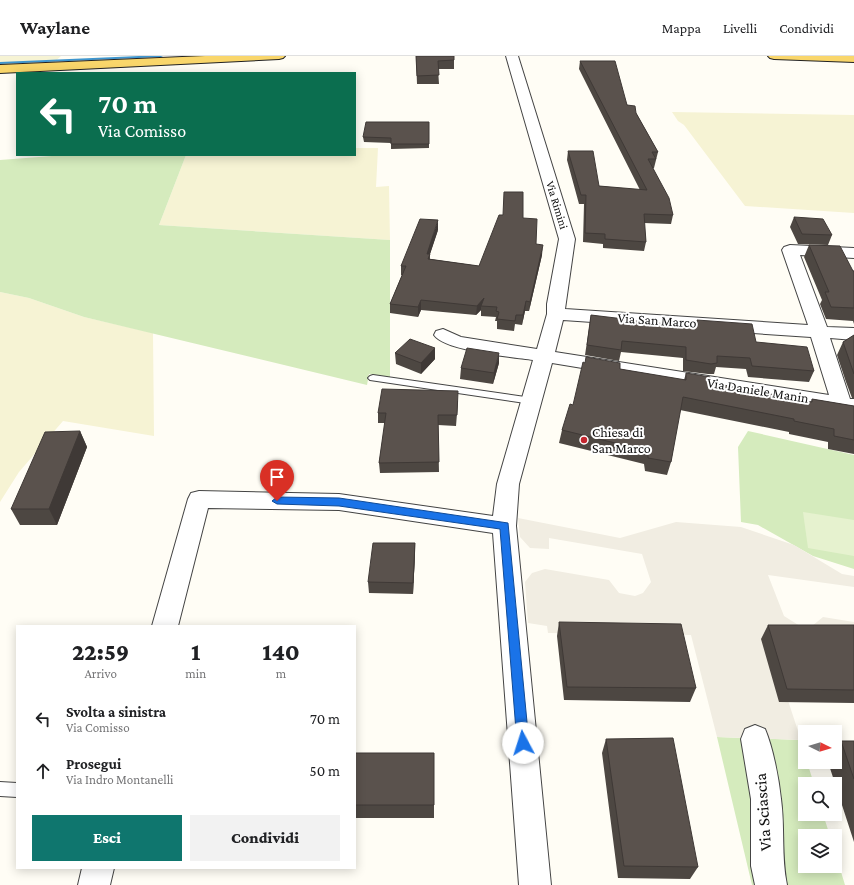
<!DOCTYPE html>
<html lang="it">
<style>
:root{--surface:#fff;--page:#f2f2f2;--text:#202124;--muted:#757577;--line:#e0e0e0;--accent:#0f766e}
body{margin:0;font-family:"Crimson Pro",serif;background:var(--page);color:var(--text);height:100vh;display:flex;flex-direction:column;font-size:15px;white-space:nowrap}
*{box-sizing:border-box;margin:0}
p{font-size:13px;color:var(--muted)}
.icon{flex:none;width:22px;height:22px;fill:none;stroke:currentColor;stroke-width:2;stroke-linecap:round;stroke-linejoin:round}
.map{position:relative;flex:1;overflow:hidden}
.sheet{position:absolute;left:16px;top:569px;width:340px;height:244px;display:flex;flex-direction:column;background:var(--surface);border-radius:0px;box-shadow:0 2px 10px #0003}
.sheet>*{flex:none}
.hud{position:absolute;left:16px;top:16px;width:340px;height:84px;border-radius:0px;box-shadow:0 2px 10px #0003;background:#0b6e4f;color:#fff;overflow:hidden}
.needle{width:26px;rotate:95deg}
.tools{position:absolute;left:798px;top:669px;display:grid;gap:8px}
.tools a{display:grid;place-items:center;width:44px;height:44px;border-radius:0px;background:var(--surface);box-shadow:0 2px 10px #0003;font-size:20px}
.pin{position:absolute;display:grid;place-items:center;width:34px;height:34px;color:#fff;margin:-41px -17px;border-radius:50% 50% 50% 0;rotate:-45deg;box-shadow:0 0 4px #0007}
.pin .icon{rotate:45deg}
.me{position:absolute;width:44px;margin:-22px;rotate:355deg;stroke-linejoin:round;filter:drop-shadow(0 0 3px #0008)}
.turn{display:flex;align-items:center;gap:14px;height:84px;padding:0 16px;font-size:18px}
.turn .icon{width:52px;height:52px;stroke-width:2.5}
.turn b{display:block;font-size:28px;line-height:34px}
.eta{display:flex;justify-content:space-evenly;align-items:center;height:68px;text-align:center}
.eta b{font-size:24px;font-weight:800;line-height:28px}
.action{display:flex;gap:8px;margin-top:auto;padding:8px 16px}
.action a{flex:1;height:46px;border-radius:0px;background:var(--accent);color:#fff;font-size:16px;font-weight:800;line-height:46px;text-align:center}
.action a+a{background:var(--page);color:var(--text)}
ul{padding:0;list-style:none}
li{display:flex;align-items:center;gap:12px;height:52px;padding:0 16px}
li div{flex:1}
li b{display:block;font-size:15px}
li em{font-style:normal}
header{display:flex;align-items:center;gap:24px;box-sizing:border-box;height:56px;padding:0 20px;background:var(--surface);border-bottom:1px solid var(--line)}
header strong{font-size:19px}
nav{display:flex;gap:22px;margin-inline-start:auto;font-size:14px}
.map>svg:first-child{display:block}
.farmland{fill:#f6f3d4}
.green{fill:#d5ebbd}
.pitch{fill:#e6f2cf}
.plaza{fill:#f1ede2}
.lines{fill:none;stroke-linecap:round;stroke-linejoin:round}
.stream{fill:#3f96cf;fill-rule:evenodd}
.lane-casing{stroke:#444;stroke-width:2}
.street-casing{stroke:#444;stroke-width:2}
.primary-casing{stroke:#222;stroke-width:2}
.lane{fill:#fff;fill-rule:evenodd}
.street{fill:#fff;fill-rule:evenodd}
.primary{fill:#f9d66b;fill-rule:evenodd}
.wall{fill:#4d4742}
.shaded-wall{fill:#3f3936}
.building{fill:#5a524d;stroke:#3f3936}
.route{fill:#1a73e8;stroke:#114b97}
.poi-dot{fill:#c4262e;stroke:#fff;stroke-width:1.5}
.labels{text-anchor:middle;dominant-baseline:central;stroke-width:4;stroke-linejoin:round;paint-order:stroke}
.far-street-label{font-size:12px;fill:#111;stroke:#fff}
.street-label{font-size:14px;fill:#111;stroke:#fff}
.poi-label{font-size:14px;fill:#111;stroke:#fff;text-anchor:start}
.near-street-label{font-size:17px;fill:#111;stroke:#fff}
</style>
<header>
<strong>Waylane</strong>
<nav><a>Mappa</a><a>Livelli</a><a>Condividi</a></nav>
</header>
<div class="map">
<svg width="854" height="829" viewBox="0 0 854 829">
<rect width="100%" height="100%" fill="#fffdf5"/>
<path class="farmland" d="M0,0H61L48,12L0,14Z
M672,56L854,59V157L745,150L684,69L678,65Z
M355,92H378L376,131L389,130L390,184L159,169L186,99H355Z
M0,236L29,242L84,261L153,277L154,380L63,365L19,416L0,446Z"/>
<path class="green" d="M65,99H186L159,169L390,184V322L369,318L367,329L84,261L29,242L0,236V104Z
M748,375L854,399V513L813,500L758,469L741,466L738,391Z
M717,681L801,684L805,698V706H807L814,728H805V758H823L830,780H805V810H835V796L845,829H752Z"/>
<path class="pitch" d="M803,456L854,464V500L808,492Z"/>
<path class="plaza" d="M518,462L620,482L676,466L741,471L794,489L842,518L854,520V531L768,519L784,560L800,570H812L823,561L854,566V587L768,584L801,684L717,681L691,579L548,577L547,570L528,567L525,526L532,517L545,513L609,524L619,537L635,540L643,537L651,526L642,498L549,482V493L530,492L520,481Z"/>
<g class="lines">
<path class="stream" d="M139,0H163L161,1L0,8V6Z"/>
<g class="lane-casing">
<path id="lane" d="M373,319L532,342L537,345L532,348L370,324L368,322L370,320Z
M0,726L17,727V741L0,740Z"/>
</g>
<g class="street-casing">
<path id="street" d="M506,0H518L575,183L565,253L808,269L782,194L784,191L790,189L854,192V202L800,199L827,271L854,272V284L830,282L850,343H854V357L552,307L519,428L516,470L551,829H519L493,477L339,454L208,452L178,570H152L188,443L191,437L199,435L339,438L493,460L497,428L533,304C512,301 445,295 434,279L436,275L443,273L461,281L537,293L547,258V248L559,183ZM563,264L811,281L829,339L555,296Z
M755,669L765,673C773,692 779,723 781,743C785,772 781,800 787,829H755L751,810V743L741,683L745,673Z
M82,812H114L110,829H78Z"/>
</g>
<g class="primary-casing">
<path id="primary" d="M205,0H285L283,2L279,3L0,17V9Z
M768,0H854V6L774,3L770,2Z"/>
</g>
<use href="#lane" class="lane"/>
<use href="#street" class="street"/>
<use href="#primary" class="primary"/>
</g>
<path class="wall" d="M416,0H454V13H438L439,28H417Z
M580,5L636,57L658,96L654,112H653L673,159L671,168L644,167L646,186L644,195L603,192V188L583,186L584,148H579L567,104L568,95L599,130L640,134L579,13Z
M429,66V92L391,93V87L364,86L363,81Z
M794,161L832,179L828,189L798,188L790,171Z
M523,162L536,188L542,199L529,255H525L522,269L515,268L514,275L497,273V265H495L496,261L481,260V254L476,259L421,254L418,261L390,257V248L402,219H401V210L438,174L430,198V203L479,210Z
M809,189L854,215V268L853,265L826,263L820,248L822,244L804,201Z
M591,259L624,264L666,268V266L696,269L697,264L756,286L814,315L809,326L748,321L746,313L716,311L714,318H708L683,315V302L621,296L619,305L585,299Z
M854,279V342H852L846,326L837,299L843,286Z
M435,292V303L421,318L396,308L395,297Z
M499,307L493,328L460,323L461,312Z
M620,313L684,324L686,317L709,324L718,328L811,346L812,343L854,350V398L828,393V386L789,378V376L680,354L671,406L667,419L645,415L644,408L559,387L562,374L573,349Z
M458,345L456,370L438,369L439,416L380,417L379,407L385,367H378V357Z
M80,375L87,391L57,469H20L11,453Z
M415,487V498L413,538L369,537L368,526Z
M559,566L696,632L690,646L564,644L557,580Z
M768,569H854V647L779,646L761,583Z
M606,683L698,811L690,823L618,822L602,697Z
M841,685H854V786L828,706H835V692Z
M355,697H434V762H355Z"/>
<path class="shaded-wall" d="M438,164V174L427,207V198Z
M543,189L542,199L529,255L530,246Z
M484,242L481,250V254L476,259L477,250Z
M421,244V254L418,261V251Z
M526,245L525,255L522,269L523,259Z
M435,292V303L421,318V307Z
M499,297V307L493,328L494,317Z
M80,375L87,391L57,469L49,453Z
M415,487V498L413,538V527Z"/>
<path class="building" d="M416,0H454V4L438,5L439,19L417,20Z
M580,5H615L627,49L635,50L636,57L658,96H652L656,103H648L669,142L673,159L644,158L646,186L605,183V178L585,177L586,139H581L568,95H593L599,130L647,134Z
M366,66H429V88H391V82L363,81Z
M504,136H523V162L537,163L536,188L543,189L530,246L526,245L523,259H516L515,265L497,263L499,256L496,255L497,251L481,250L484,242L477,250L421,244L418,251L390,248L406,210H401L420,163L438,164L427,198H430L428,203L479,210L499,159H503Z
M794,161L823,163L832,179L802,178Z
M809,189L840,190L853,215H854V252L831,251L825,236H829Z
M591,259L624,263V264L667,268L666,266L698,269L697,264L752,268L756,286L807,291L814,315L752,310L750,302L717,300V307L711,308L686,304V291L622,285L621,294L587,289Z
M854,279V318L843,286Z
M410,283L435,292L421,307L395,297Z
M467,292L499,297L494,317L461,312Z
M586,301L620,307V313L686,324V317L710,321L709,324L718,326V328L812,346V343L854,350V384L834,380V373L794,365V363L683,341L671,406L648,402V395L562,374L570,348L573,349L583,306L585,307Z
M382,333L458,335L457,359H438L439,406L379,407L386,357H378Z
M80,375L49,453H11L45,376Z
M373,487H415L413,527L368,526Z
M559,566L681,568L696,632L567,631Z
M768,569H854V634L787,633Z
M673,682L698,811L624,810L606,683Z
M841,685H854V723Z
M355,697H434V749H355Z"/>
<path class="route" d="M277,441L339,442L508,467L529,687L527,691L523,692L519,691L517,687L500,473L339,450L277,448L272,445Z"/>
<circle class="poi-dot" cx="584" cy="384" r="4"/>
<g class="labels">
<g class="far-street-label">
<text transform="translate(557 149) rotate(73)">Via Rimini</text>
</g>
<g class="street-label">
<text transform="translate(657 264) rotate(4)">Via San Marco</text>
<text transform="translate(758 334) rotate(9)">Via Daniele Manin</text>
</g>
<g class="poi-label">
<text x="592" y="376">Chiesa di<tspan x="592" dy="16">San Marco</tspan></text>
</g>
<g class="near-street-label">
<text transform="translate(763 756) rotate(-94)">Via Sciascia</text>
</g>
</g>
</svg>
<div class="tools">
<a><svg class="needle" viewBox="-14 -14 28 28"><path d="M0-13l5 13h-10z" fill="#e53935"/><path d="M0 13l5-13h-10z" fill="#757577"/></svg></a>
<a><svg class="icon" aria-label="search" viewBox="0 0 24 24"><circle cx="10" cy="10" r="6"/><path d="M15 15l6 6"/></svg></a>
<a><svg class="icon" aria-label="layers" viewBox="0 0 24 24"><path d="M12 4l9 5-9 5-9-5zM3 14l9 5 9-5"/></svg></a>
</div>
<div class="pin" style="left:277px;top:445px;background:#d93025"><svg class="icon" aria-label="arrive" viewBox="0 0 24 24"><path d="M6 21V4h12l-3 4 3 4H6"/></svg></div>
<svg class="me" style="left:523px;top:687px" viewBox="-20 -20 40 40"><circle r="19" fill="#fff"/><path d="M0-13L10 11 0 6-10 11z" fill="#1a73e8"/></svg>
<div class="hud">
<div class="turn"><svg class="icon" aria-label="left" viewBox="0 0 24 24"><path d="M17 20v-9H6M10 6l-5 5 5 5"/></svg><div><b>70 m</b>Via Comisso</div></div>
</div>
<section class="sheet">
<div class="eta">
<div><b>22:59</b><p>Arrivo</p></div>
<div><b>1</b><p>min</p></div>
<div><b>140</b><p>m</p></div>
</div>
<ul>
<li><svg class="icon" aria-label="left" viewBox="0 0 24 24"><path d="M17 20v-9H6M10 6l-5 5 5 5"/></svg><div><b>Svolta a sinistra</b><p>Via Comisso</p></div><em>70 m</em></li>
<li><svg class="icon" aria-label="ahead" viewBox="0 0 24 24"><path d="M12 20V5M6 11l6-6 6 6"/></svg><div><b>Prosegui</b><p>Via Indro Montanelli</p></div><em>50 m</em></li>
</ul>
<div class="action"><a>Esci</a><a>Condividi</a></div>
</section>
</div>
